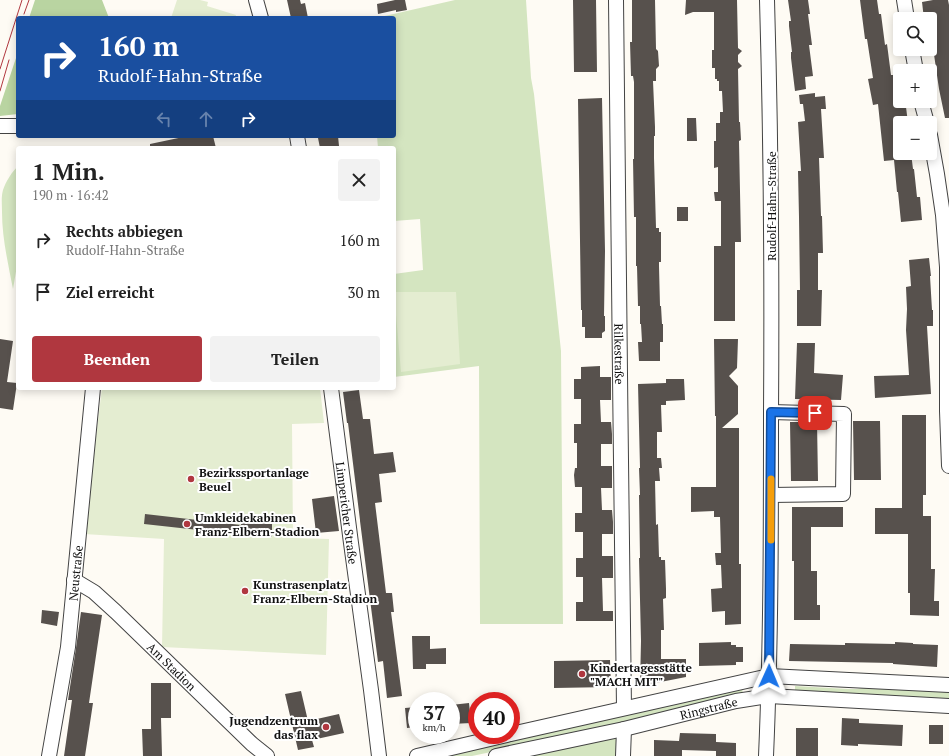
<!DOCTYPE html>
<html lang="de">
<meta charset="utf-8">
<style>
:root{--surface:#fff;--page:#f2f2f2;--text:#222;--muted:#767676;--accent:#b0373f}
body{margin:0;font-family:"PT Serif",serif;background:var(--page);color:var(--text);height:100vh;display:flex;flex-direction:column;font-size:15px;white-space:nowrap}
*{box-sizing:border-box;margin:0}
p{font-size:13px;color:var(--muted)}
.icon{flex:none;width:22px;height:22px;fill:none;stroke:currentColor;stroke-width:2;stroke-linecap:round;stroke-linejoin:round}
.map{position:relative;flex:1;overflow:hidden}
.details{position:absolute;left:16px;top:146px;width:380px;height:244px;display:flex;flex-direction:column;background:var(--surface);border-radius:4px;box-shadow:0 2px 10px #0003}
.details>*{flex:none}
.top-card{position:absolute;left:16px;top:16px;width:380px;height:122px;border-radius:4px;box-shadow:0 2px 10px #0003;background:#1a4fa0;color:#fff;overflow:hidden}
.buttons{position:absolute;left:893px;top:12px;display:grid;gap:8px}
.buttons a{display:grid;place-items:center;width:44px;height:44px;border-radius:4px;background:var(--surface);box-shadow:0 2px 10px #0003;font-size:20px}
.speed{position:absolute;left:408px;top:692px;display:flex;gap:8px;font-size:20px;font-weight:700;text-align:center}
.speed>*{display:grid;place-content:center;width:52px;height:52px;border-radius:50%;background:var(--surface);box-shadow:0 2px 10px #0003;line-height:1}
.speed small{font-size:10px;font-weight:400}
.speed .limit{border:6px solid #d22;background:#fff;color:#111}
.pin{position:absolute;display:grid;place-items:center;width:34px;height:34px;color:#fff;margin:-17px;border-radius:8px;box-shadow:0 2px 6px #0006}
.me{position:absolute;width:44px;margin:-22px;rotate:1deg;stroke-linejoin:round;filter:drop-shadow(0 0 3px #0008)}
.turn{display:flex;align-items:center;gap:14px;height:84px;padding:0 16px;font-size:18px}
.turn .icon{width:52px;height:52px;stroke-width:2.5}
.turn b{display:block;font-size:28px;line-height:34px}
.lanes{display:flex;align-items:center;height:38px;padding:0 16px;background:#0003;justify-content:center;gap:20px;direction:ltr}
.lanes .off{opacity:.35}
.round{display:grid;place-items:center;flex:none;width:42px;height:42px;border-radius:4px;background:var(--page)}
.headline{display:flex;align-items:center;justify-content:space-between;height:68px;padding:0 16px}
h1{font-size:24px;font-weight:600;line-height:30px}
.cta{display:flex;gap:8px;margin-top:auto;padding:8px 16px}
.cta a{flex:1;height:46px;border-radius:4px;background:var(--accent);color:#fff;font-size:16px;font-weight:600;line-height:46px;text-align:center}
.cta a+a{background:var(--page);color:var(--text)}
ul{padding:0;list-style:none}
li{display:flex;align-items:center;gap:12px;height:52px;padding:0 16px}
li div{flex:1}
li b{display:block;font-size:15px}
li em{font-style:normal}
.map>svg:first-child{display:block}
.green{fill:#d4e5c0}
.forest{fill:#b9d4a1}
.pitch{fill:#e4edd1}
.building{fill:#57514d}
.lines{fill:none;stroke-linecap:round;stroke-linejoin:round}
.minor-casing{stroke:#434343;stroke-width:16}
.minor{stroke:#fff;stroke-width:14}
.tram{stroke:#b0373f;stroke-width:1}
.route-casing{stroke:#114b97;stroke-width:10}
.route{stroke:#1a73e8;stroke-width:7}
.slow{stroke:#f59e0b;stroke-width:7}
.poi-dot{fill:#b0373f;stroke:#fff;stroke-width:1.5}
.labels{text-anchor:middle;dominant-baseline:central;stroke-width:4;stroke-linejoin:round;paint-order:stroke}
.street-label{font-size:12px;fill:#101010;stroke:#fff}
.poi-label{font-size:12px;font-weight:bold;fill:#101010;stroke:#fff;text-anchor:start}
</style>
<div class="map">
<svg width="949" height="756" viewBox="0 0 949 756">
<rect width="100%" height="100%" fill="#fefbf4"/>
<path class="green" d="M455,0H526L531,78L534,94L561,351L563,624H480L479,366L394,377V274L423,270L420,219L394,221V148H378L377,136H394V18H376Z
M18,166V260L13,289C8,263 2,238 2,212C2,204 1,197 3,190C6,181 12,172 18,166Z
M878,685L949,689V701L795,693V686L848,689H857Z
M742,688L743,694L684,711L472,756H442Z
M624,729L623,756H496Z"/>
<path class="forest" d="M35,0H102L109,18H29Z
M18,52V114L0,116V106Z"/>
<path class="pitch" d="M177,0H200L208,2L207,6L236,15L235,18H171Z
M394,292H456L460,364L401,372Z
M102,388H320L324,423L292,424L293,538L329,539L326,655L162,647L164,539L84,534Z"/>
<path class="building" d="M287,0H300L301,4L305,3L308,18H291Z
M395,0H405L407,10L396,12V10L378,14L377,4Z
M573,0H596L597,72H574Z
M632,0H655L656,49L658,51L659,66L656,69V81H653L655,127V136H654V158L656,228H659V232H661V262H659V266L660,306H661L662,324H663V342H660V361H639L638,342H642L641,324H640V306H638L637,266H636V217H634L633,159H634V82L633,76H631L630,42H632Z
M686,0H737L738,48L742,51L738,55V62L742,66L738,69L739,122H740L741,140L739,141L741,242H735V321H714V246H721V201H715L714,192H718V167L714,168V141H716V123H720V112H723L722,91H719V81H717V79H715V68H712V50H714V12H693L685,15Z
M788,0H808L810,14H808L812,45H809L813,76L805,77L806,89L795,91L791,58V52H792L789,26V21H791Z
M860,0H877L879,14H881L885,45L887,44L891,75H894L900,108L906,107L908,123H900V153H911L913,169H914L917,197H920L922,220L901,222L898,192H897L894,160L884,161L878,104L873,105L868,79L873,78L867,39H865Z
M933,0H948L949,5V118H945L939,89L930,27V19H924L922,2Z
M815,93V97L825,96L826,109H821L824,158H819L821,216H822L823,253H818V290H822L821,326H797V290H800L799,217L798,171H801L798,122L805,121L803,104H800L799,95Z
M602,98L605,251L604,316H605V331L602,333V338H585V327H582V310H581L578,99Z
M687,118H696L697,141H687Z
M188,136H213L216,148H150V144Z
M321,136H338L339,146H337V148H320L318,138H321Z
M677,207H688V221H677Z
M929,258L931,276H930L932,310H933V326H927L931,394L875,398L874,376L909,375L906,330L907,309L906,287L911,286L909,260Z
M0,339L13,341L7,382L17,383L13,410L0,408Z
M714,339H738L737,368L729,376L738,386V414L722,428H739V564H741V624L725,625V611L712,612L711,589L722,588L721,565H716L715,553H721L720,517H714V511L691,512V487H716V416H715Z
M797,343H815L814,373L843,375L841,400L795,399Z
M600,366V377H611V400H600L601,422H611L612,434V444H601V466H612V488H601L602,510H612L613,522V534H602V556H613V578H602L603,611H613V621H576V602H583V577H576V558H583V532H575V513H582V487H575L574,475L575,468H577V443H574V424H581V399H574V379H581V367Z
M666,379H684L685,400L666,401V405H661L662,432H657V458H661L662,468H659L660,481H655L656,525L658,524L659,557H661V560H665L666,589V598L663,599L664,630H661V659H686V677L640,686L641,641L639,558H640L639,495H640L639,468H640L638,384L666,383Z
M359,390L363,419H370L374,454L393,452L396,472L379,474L382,502L375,503L386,593H392L394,612H391L402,696L387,698L383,661L378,662L360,521V520L348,423H347L343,392Z
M902,415H926V495H923V516H931V569H935L934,601H939V616L910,615V593H908V534H875V508H902Z
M853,421H880L881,480H854Z
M790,422H817L818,481H791Z
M334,496L339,531L316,533L312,499Z
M792,507H843V527H811V571H817V605H820V620H794V561H792Z
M145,514L241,525L242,517L266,518L265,524H272V537L244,535L144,524Z
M42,610L59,612L57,626L41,623Z
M81,612L102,615L89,703H93L85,756H64L72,700H68L76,648Z
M412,636H430V649L446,648V664H426V669H413Z
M731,642V645H736V647H743V662H736V665L699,666V643Z
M895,642L913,643V644L938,645L937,667L893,664V663L789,661L790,644L845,645V643L895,644Z
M610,660L611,687L554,688V661Z
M151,683H171V718H161L162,756H143L142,729H151Z
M301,691L308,721L339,714L344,733L312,740L314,747L298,750L285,694Z
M469,703L471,723L451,724V705Z
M417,707V727L407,728L405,708Z
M842,718L859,719V723L903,725L902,746L858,744V746L841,745Z
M929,725H943V744H929Z
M796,728H818V756H796Z
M680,733L716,734V742L736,743V756H716V751L682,750V756H654V740L679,741Z"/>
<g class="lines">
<g class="minor-casing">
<g id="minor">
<path d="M256,0L261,18"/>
<path id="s1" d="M616,0C617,236 622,472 624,708"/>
<path d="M904,0L907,19"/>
<path d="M912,49L916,71"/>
<path d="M921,101L927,123"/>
<path d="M0,126H18"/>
<path d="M930,135L937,174L943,215L947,267V411L949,466"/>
<path d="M297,136L299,148"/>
<path id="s2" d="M331,388L351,543L371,690L379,756"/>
<path d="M771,495L843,494L844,414L771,412"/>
<path id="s3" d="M74,580L94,592L116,612L252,744L267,756"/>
<path d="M511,734L769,676L949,685"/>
<path id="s4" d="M49,756L68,647L93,388"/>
<path d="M417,756L507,735"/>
<path id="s5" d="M496,756L624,729L736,701L769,696L949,706"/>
<path d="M623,756L624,729"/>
<path d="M766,756C771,642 771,528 771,414C772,276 771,138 767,0"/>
</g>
</g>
<use href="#minor" class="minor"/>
<path class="tram" d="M24,14L29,0
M0,69L22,0
M0,91L9,60"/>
</g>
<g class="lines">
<g class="route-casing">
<path id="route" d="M769,676L771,412L815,413"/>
</g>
<use href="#route" class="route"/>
<path class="slow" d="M771,540V479"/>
</g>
<g class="poi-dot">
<circle cx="191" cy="479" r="4"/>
<circle cx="187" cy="524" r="4"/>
<circle cx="245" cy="591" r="4"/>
<circle cx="582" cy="674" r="4"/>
<circle cx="326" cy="727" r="4"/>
</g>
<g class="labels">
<g class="street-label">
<text transform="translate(771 206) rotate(-90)">Rudolf-Hahn-Straße</text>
<text stroke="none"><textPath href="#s1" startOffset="354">Rilkestraße</textPath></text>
<text stroke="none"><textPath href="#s2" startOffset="126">Limpericher Straße</textPath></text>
<text stroke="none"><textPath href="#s4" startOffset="185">Neustraße</textPath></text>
<text stroke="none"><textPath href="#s3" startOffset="131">Am Stadion</textPath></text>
<text stroke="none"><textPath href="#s5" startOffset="218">Ringstraße</textPath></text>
</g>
<g class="poi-label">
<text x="199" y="472">Bezirkssportanlage<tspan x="199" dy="14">Beuel</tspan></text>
<text x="195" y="517">Umkleidekabinen<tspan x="195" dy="14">Franz-Elbern-Stadion</tspan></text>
<text x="253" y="584">Kunstrasenplatz<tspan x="253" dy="14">Franz-Elbern-Stadion</tspan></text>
<text x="590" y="667">Kindertagesstätte<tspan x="590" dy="14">"MACH MIT"</tspan></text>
<text x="318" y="720" text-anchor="end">Jugendzentrum<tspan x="318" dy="14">das flax</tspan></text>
</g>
</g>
</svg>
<div class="buttons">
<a><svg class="icon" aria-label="search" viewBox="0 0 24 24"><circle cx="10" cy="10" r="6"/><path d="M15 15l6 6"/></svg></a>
<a>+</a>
<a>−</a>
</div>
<div class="speed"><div>37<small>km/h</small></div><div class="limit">40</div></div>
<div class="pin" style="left:815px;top:413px;background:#d93025"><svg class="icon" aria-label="arrive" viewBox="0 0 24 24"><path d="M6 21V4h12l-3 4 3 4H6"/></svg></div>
<svg class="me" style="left:769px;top:676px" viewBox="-20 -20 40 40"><path d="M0-17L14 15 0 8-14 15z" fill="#1a73e8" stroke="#fff" stroke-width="4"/></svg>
<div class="top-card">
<div class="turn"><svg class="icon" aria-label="right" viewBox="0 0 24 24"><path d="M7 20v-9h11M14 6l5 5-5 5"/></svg><div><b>160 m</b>Rudolf-Hahn-Straße</div></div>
<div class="lanes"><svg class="icon off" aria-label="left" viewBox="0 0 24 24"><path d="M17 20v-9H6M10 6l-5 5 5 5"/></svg><svg class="icon off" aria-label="ahead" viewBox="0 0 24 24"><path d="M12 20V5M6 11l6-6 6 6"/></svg><svg class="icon" aria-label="right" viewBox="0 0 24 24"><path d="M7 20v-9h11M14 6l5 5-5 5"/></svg></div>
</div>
<section class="details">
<div class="headline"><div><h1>1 Min.</h1><p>190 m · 16:42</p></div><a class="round"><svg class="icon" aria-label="close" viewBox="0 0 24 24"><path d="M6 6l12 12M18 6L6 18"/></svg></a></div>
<ul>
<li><svg class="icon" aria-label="right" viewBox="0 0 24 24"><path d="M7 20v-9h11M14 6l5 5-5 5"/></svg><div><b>Rechts abbiegen</b><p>Rudolf-Hahn-Straße</p></div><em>160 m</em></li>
<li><svg class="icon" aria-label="arrive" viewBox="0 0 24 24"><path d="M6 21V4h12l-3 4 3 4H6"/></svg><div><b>Ziel erreicht</b></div><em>30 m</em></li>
</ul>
<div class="cta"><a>Beenden</a><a>Teilen</a></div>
</section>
</div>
